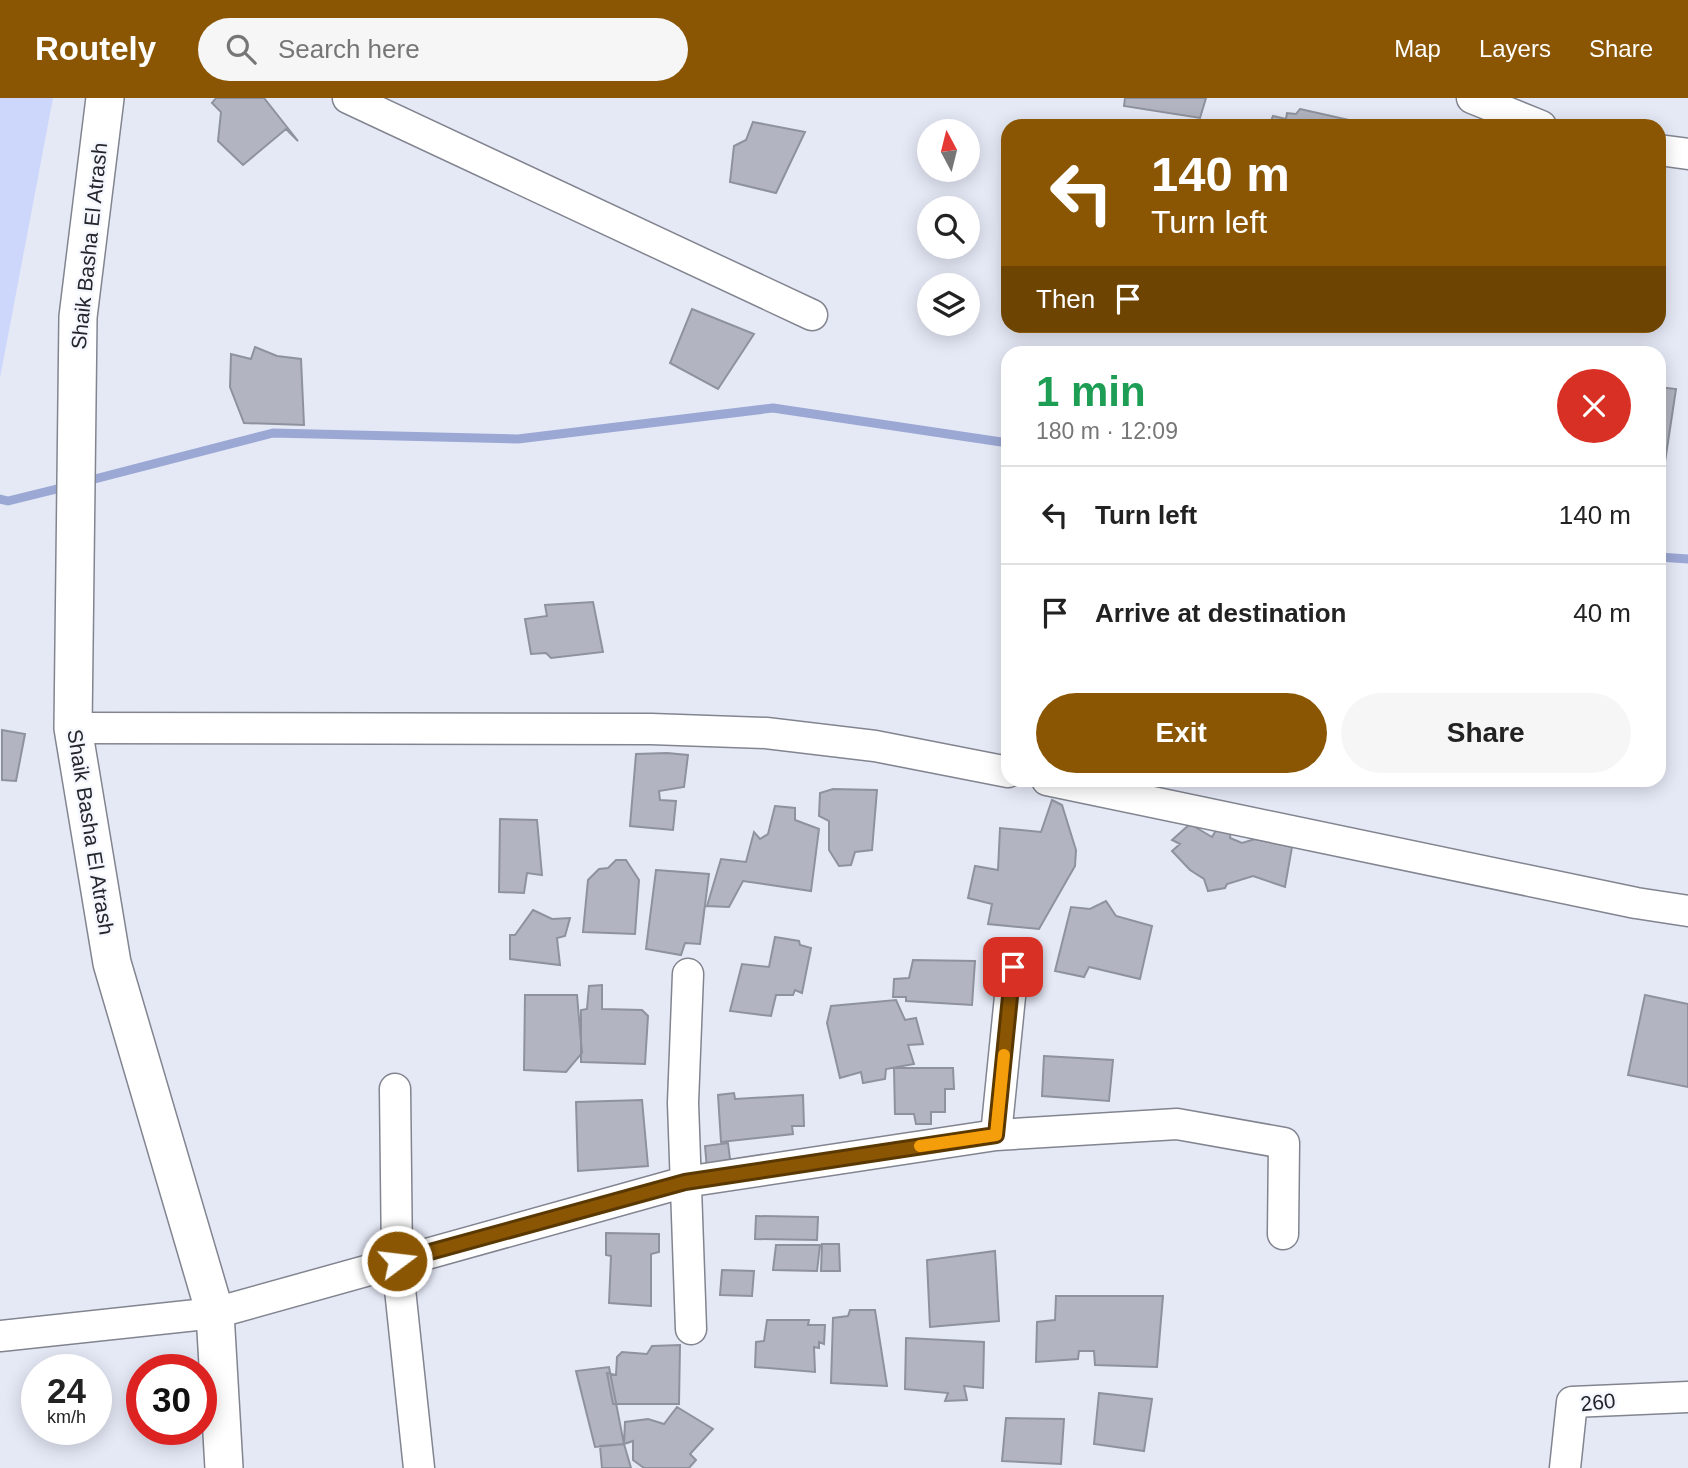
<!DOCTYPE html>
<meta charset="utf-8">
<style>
:root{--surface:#fff;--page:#f6f6f6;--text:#222;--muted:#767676;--line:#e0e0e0;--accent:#8a5603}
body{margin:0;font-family:Helvetica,sans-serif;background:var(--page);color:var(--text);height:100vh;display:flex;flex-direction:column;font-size:26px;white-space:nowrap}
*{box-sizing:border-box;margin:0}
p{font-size:23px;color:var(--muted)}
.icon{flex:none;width:38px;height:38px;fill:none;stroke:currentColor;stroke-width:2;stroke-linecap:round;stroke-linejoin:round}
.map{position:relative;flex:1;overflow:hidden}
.details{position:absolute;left:1001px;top:248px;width:665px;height:441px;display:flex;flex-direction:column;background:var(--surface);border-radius:21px;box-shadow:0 4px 18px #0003}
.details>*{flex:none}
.hud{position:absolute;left:1001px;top:21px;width:665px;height:214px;border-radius:21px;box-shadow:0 4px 18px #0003;background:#8a5603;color:#fff;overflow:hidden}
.needle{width:46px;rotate:353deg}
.fabs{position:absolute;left:917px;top:21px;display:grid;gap:14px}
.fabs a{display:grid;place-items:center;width:63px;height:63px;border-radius:50%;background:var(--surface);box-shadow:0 4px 18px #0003;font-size:35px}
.speed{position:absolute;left:21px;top:1256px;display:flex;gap:14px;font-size:35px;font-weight:700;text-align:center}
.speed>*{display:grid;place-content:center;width:91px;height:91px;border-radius:50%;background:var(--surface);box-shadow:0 4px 18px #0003;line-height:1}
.speed small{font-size:18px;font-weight:400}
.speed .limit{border:10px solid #d22;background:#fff;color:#111}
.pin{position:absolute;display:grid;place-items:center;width:60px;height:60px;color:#fff;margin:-30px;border-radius:14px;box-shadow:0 4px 10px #0006}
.me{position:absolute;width:77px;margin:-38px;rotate:75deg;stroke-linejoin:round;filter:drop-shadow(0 0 5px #0008)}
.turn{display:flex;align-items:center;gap:24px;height:147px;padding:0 35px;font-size:32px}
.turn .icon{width:91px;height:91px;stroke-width:2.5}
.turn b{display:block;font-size:49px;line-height:60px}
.then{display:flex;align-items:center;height:66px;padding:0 35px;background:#0003;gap:14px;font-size:26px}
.round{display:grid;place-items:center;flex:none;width:74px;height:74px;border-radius:37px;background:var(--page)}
.summary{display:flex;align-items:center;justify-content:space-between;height:119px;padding:0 35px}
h1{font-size:42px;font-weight:800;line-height:52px;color:#1e9e55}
.primary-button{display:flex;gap:14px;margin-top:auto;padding:14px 35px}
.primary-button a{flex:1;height:80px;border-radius:42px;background:var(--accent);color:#fff;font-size:28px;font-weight:800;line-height:80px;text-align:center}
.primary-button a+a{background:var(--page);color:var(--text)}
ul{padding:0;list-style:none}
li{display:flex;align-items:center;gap:21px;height:98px;padding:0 35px;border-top:2px solid var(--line)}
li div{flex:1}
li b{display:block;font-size:26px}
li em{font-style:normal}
header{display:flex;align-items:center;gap:42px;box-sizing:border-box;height:98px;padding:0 35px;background:var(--accent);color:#fff}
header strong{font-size:33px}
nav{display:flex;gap:38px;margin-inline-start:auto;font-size:24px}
.search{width:490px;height:63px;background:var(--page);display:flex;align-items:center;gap:18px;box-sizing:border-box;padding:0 24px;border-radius:38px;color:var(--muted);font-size:26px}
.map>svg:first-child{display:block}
.green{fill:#cdd7fb}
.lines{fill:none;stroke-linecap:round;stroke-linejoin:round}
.stream{stroke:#9ca8d4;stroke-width:9}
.building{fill:#b2b5c1;stroke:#8e929d;stroke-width:2}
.minor-casing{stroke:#828590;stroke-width:33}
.major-casing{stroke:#828590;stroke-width:40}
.minor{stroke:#fff;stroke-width:30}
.major{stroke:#fff;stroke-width:37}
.route-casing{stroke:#5a3802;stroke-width:18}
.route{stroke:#8a5603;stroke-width:12}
.slow{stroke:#f59e0b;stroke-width:12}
.labels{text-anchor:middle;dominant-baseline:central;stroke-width:5;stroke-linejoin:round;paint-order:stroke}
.street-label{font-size:21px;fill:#25262b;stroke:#f4f7fe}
</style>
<header>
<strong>Routely</strong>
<div class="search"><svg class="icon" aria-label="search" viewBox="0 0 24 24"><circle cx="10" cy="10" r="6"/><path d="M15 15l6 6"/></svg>Search here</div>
<nav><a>Map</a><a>Layers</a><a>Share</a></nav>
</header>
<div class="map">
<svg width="1688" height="1370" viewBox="0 0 1688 1370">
<rect width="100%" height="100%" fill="#e5e9f6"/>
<path class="green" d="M0,0H53L0,280Z"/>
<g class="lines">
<path class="stream" d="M83,384L273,335L518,341L773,310L1008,345
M0,401L8,403L69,388
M1659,459L1688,461"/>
</g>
<path class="building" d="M216,0H264L298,43L286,31L243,67L218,43L221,14L212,5Z
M1125,0H1206L1200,20L1124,8Z
M1300,11L1367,26V28H1269L1273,18L1286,21L1287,15L1296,16Z
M753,24L805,34L776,95L730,84L734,48L746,42Z
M692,211L754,236L718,291L670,265Z
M1475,228H1520L1519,231Z
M255,249L277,258L301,261L304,327L244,325L230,289L231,256L251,261Z
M1659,289L1676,291L1665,364L1659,365Z
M593,504L603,554L551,560L546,555L531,556L525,521L547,518L545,507Z
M2,632L25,636L16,683L2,682Z
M667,655L688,657L684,689L659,693L660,702L676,703L673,732L630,728L636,656Z
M833,691L877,692L872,752L855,754L851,767L839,768L829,752V723L819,718L820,695Z
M1052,702L1062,707L1076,752L1075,768L1039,831L988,826L992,806L968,800L975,768L998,772L1000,730L1041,734Z
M775,708L795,710V722L819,731L811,793L743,783L729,809L707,808L721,761L746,764L754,734L760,741L768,736Z
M500,721L537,722L542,777L527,775L524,795L499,794Z
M1190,726L1212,739L1218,729H1231L1230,740L1242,745L1255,741L1292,749L1285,789L1253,778L1227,786L1225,790L1208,793L1204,781L1190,772L1172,753L1180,746L1172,742Z
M616,762H626L639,782L635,836L583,834L588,782L599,771L608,770Z
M656,772L709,776L700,846L685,845L681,857L646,851Z
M1106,803L1116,818L1152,828L1140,881L1089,869L1084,879L1055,873L1071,809L1090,811Z
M533,812L552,821L570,820L565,838L557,840L560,867L510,861V837H515Z
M775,839L799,843L800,847L811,850L802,895L795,892L793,897H776L771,918L730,913L742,866L769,869Z
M913,862L975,863L972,907L906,903V899H893L894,881L909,880Z
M602,887V911L642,912L648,918L645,966L581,964V912L587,911L589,888Z
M525,897H577L582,955L566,974L524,972Z
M1645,897L1688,906V989L1628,977Z
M896,902L905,922L916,920L923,946L908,947L914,966L886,971L885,981L863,985L861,974L840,980L827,925L831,908Z
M1044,958L1113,962L1109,1003L1042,998Z
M894,970H953L954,991H945V1014H931V1026H916L914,1016H895Z
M734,995L735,1001L803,997L804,1028H792L793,1036L721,1044L718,997Z
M642,1002L648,1068L578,1073L576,1004Z
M728,1045L731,1069L707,1071L705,1048Z
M756,1118L818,1119L817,1142L755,1141Z
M606,1135L659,1136V1154L651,1156V1208L609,1205L611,1158L606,1157Z
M822,1146H839L840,1173H821Z
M776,1147H820L817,1173L773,1172Z
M995,1153L999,1223L930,1229L927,1162Z
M722,1172L754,1173L752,1198L720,1197Z
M1056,1198H1163L1157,1269L1095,1267L1094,1253H1079L1078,1261L1036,1264L1037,1224L1055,1222Z
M850,1212H875L887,1288L831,1285L833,1220L848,1218Z
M767,1222H809L808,1227H825L824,1246L819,1244V1250L814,1249L815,1274L755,1269L756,1244L764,1243Z
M906,1240L984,1244L983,1290L964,1288L967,1302L945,1303L948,1295L905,1291Z
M680,1247L679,1306H613L607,1275L616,1277L617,1259L622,1254L647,1256L652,1248Z
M609,1269L624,1346L595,1349L576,1273Z
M1099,1295L1152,1301L1144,1353L1094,1346Z
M677,1309L713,1331L690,1356L696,1362L689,1370H644L633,1362V1343L624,1346L625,1324L648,1321L664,1326Z
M1006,1320L1064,1321L1061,1366L1002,1363Z
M624,1346L631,1370H602L600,1348Z"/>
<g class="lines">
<g class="minor-casing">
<path id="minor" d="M348,0L812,217
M1472,0L1541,28
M1659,52L1688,56
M73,630L651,631L766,635L875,648L1008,674
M1047,682L1636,805L1688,813
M688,876L683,1005L691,1231
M395,991L397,1163L419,1370
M996,1037L1013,869
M0,1238L215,1215L685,1084L996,1037L1177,1026L1284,1045L1283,1136
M1565,1370L1572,1304L1688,1299"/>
</g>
<g class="major-casing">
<path id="major" d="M105,0L78,219L73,630L112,865L215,1215L224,1370"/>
</g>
<use href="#minor" class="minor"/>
<use href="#major" class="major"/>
</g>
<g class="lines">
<g class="route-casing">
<path id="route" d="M397,1163L685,1084L996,1037L1013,869"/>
</g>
<use href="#route" class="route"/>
<path class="slow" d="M920,1048L996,1037L1004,957"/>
</g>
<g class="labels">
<g class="street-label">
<text transform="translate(89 148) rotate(-84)">Shaik Basha El Atrash</text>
<text transform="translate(91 734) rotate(81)">Shaik Basha El Atrash</text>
<text transform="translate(1598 1304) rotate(-6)">260</text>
</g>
</g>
</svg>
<div class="fabs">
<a><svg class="needle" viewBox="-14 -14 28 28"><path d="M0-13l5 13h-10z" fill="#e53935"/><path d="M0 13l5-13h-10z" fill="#767676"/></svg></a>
<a><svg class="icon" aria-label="search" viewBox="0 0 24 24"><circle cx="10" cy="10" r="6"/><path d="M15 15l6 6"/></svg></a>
<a><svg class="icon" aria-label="layers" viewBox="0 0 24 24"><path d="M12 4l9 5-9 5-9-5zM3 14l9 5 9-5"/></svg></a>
</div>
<div class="speed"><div>24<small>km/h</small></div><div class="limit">30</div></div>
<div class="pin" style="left:1013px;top:869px;background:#d93025"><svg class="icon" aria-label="arrive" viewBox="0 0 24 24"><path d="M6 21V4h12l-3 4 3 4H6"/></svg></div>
<svg class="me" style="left:397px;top:1163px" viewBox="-20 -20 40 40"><circle r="17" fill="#8a5603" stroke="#fff" stroke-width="3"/><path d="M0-11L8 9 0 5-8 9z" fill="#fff"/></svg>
<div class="hud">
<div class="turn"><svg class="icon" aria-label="left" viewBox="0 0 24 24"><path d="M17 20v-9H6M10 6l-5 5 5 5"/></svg><div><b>140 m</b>Turn left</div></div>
<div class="then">Then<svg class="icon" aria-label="arrive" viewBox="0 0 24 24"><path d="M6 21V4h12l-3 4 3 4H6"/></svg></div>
</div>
<section class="details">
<div class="summary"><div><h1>1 min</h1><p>180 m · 12:09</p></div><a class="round" style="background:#d93025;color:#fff"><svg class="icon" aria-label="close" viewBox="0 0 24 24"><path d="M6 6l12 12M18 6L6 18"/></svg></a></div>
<ul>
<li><svg class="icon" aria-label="left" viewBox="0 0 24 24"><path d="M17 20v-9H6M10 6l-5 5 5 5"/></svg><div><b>Turn left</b></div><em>140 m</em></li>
<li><svg class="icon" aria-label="arrive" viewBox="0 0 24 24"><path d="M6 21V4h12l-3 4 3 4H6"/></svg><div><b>Arrive at destination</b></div><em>40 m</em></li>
</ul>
<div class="primary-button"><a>Exit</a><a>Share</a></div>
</section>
</div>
